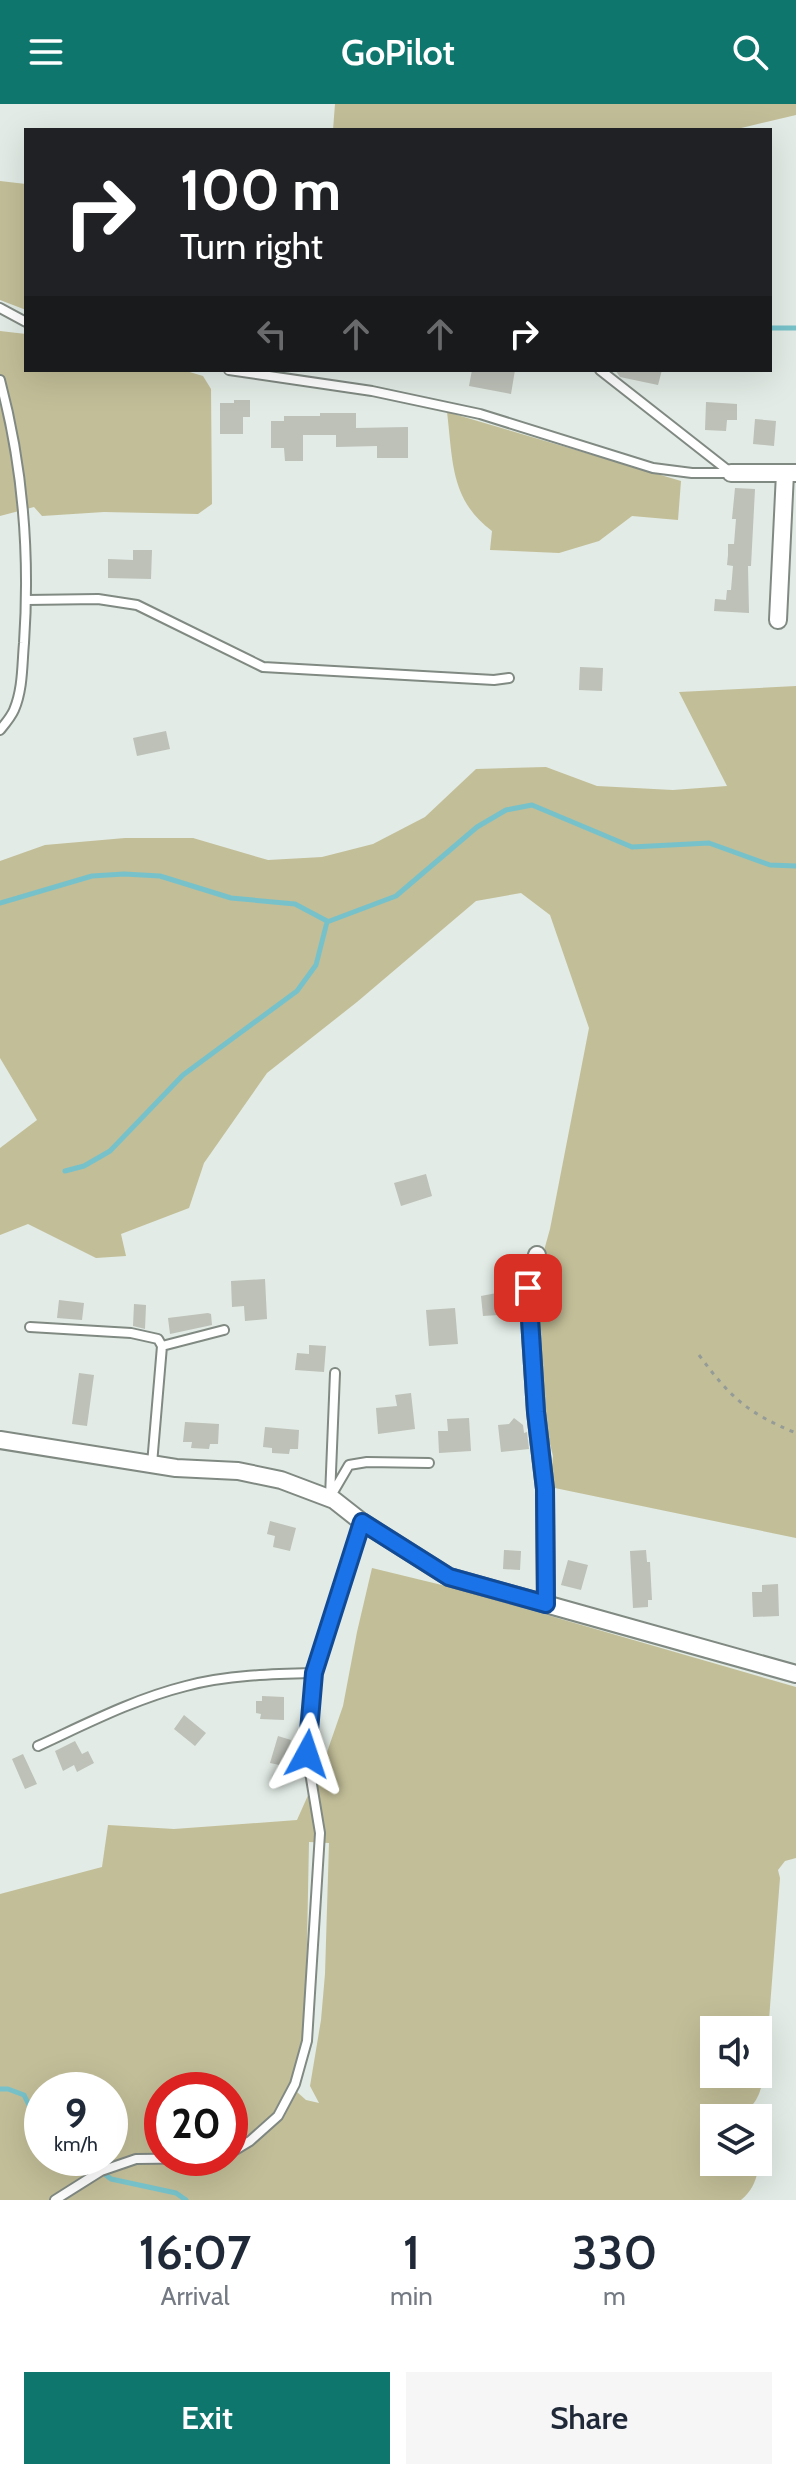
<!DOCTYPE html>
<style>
:root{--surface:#fff;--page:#f6f6f7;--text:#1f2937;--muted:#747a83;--accent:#0f766e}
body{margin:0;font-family:Cabin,sans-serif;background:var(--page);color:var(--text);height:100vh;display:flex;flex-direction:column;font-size:30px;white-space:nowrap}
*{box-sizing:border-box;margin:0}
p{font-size:26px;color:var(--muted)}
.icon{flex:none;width:44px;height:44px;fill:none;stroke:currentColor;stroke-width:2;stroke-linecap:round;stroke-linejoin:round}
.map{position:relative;height:2096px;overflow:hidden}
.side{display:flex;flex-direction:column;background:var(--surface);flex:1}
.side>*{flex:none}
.top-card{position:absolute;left:24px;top:24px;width:748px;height:244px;border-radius:0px;box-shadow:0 8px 32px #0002;background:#202124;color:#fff;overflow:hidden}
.controls{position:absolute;left:700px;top:1912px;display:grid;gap:16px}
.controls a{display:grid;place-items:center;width:72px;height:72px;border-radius:0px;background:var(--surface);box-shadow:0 8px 32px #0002;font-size:40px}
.speed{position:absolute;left:24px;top:1968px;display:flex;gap:16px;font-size:40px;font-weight:700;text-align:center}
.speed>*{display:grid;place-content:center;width:104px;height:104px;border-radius:50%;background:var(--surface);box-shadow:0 8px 32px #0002;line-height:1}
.speed small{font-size:20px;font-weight:400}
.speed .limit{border:12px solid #d22;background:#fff;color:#111}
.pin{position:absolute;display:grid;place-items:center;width:68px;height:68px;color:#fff;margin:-34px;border-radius:16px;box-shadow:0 4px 12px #0006}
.me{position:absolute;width:88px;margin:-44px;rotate:5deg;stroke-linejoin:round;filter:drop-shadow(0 0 6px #0008)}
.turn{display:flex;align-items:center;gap:28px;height:168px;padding:0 24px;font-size:36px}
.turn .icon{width:104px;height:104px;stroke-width:2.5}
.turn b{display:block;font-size:56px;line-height:68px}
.lanes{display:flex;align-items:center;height:76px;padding:0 24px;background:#0003;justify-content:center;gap:40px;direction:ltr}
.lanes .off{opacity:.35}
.eta{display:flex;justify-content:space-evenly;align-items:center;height:136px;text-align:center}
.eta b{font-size:48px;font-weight:600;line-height:56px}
.button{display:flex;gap:16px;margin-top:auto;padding:16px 24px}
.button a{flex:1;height:92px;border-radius:0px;background:var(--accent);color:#fff;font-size:32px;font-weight:600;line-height:92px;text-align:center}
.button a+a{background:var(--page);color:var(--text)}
header{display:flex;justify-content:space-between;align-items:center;height:104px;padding:0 24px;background:var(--accent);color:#fff;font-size:36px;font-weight:600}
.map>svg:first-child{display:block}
.green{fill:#c2be98;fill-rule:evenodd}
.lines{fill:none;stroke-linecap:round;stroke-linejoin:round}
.stream{stroke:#77c2ca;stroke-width:5}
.building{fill:#bdc1b8}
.lane-casing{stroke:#818983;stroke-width:12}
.street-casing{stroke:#818983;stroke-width:20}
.path{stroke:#959c97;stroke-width:3;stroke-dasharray:4 6;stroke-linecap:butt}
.lane{stroke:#fff;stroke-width:8}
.street{stroke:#fff;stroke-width:16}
.route-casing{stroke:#114b97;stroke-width:20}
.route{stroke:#1a73e8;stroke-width:14}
</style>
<header><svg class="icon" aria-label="menu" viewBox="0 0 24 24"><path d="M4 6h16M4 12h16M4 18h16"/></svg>GoPilot<svg class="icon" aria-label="search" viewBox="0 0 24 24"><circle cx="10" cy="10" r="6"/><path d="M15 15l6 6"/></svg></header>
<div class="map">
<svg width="796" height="2096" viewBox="0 0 796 2096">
<rect width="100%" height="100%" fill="#e2ebe5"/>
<path class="green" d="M335,0H796V11L733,26H333Z
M0,77L26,80V206L0,196Z
M0,227L26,230V266H183L203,272L211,285L212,400L198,410L104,408L42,412L34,403L0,412Z
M447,308L681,377L678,416L632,412L599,437L559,449L490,446L492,427C450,396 453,356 447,308Z
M796,582V1434L550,1383L553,1352L546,1324L536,1250L533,1186L550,1125L589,924L550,811L521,789L476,797L357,898L267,969L204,1059L189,1104L121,1130L126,1152L96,1154L28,1120L0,1131V1044L37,1016L0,954V757L45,741L125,734H193L268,756L322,753L373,740L425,713L476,665L546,663L597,682L673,686L727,682L679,588Z
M372,1464L450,1483L796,1583V1754L785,1757L778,1766L780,1774L765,1967C761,1985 759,2000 742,2009L746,2014H714V2058H758V2027L761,2030C759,2054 762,2079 741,2096H0V1790L102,1763L108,1721L174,1725L297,1716L326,1651L343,1602L357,1528ZM309,1738L329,1739L325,1870L321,1916L310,1982L319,1999L306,1996L297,1988L305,1940ZM714,1926H758V1970H714ZM42,1986H110V2054H42ZM162,1986H230V2054H162Z"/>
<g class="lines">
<path class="stream" d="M770,224H796
M0,799L92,772L124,770L160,772L231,794L295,800L327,817
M65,1067L84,1062L110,1047L183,971L297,887L316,861L327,818L396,792L477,723L506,706L532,701L632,743L709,739L770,761L796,762
M0,1985H8L24,1991L42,2027
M85,2054L94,2061
M106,2071L111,2075L176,2089L186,2096"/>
</g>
<path class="building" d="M472,266H515L511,290L469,282Z
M615,266H662L658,281L620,273Z
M234,296H250V313H243V330H220V299H234Z
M706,298L737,300V316H727L726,327L705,326Z
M320,309H356V324L408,323V354H377V342L336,343V331H303V357H285L284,344H271V317H284V312H320Z
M755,315L776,317L774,342L753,340Z
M735,384L755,385L751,462H748L749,509L714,507L715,495L726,496L727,486H731L733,462L727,461L728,451V440H734L736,415H732Z
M133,446H152L151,475L108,474V455L133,456Z
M580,563L603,564L602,587L579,586Z
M166,627L170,645L137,652L133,634Z
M426,1070L432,1092L401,1102L394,1079Z
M265,1175L267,1215L245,1217L244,1202L232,1203L231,1177Z
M513,1186L512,1210L483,1212L481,1192Z
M59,1196L84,1199L82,1216L57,1214Z
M134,1200L146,1201L145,1225L133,1222Z
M455,1204L458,1240L429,1242L426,1206Z
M208,1209L211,1210L212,1221L170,1230L168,1214Z
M309,1241L326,1242L324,1268L295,1266L297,1249L309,1250Z
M79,1269L94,1271L87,1322L72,1320Z
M411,1289L415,1325L378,1330L376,1304L397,1302L395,1291Z
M469,1314L471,1347L439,1349L438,1327H448L447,1315Z
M514,1314L523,1321L524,1329L527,1328L529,1345L501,1348L498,1321L509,1320Z
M185,1318L219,1320L218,1340H210L209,1345L191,1344L192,1338H183Z
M265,1323L299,1326L298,1345H290L289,1350L272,1349V1344L263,1343Z
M270,1417L296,1424L290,1447L273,1443L275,1432L267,1430Z
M504,1446L521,1447L520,1466L503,1465Z
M646,1446L647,1458H650L652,1496H648V1503L633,1504L630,1447Z
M568,1456L588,1461L581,1486L561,1481Z
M778,1480L779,1512L753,1513L752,1488H762V1481Z
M262,1592L284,1593V1616L260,1615L261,1610L256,1609V1597H262Z
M184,1611L206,1629L195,1642L174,1625Z
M278,1632L291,1636L284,1662L270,1659Z
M75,1637L82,1650L88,1647L94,1659L77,1668L74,1661L63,1667L55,1647Z
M23,1650L37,1680L25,1685L12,1655Z"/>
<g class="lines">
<g class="lane-casing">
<path id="lane" d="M0,204L26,218
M229,266L372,287L480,310L653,364L692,369H730
M600,266L730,368
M0,276C23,362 30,450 24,539C22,561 23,585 14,606C11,613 5,620 0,626
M27,496L98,495L137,501L263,563L494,576L509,574
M30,1223L131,1229L158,1235L162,1242L152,1360
M162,1242L224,1226
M332,1390L349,1361L367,1358L429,1359
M330,1393L335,1269
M38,1642C86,1620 134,1595 186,1582C227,1571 272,1570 314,1569
M230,2049L250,2037L278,2012L295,1980L307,1937L320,1729L307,1650L314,1569L362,1418
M55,2096L101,2067L136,2055L222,2054"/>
</g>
<g class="street-casing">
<path id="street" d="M731,369H796
M778,516L785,369
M537,1151L528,1184L536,1308L545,1385L546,1500
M0,1336L176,1364L238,1367L281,1376L334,1396L362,1418L449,1473L796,1570"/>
</g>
<path class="path" d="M699,1251C730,1293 747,1309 796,1329"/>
<use href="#lane" class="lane"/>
<use href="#street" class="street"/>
</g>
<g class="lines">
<g class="route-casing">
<path id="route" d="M307,1650L314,1569L362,1418L449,1473L546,1500L545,1385L536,1308L528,1184"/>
</g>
<use href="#route" class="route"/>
</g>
</svg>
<div class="controls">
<a><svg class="icon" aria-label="sound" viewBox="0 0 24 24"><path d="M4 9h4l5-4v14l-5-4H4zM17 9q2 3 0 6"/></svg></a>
<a><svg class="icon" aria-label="layers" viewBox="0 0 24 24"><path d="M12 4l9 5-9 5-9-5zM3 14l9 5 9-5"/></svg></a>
</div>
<div class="speed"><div>9<small>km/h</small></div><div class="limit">20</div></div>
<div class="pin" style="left:528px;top:1184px;background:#d93025"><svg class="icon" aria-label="arrive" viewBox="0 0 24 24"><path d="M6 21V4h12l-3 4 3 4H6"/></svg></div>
<svg class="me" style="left:307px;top:1650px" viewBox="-20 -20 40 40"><path d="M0-17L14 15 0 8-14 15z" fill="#1a73e8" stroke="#fff" stroke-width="4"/></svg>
<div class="top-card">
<div class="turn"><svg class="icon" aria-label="right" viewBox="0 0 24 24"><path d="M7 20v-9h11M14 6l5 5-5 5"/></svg><div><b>100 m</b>Turn right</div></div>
<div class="lanes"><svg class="icon off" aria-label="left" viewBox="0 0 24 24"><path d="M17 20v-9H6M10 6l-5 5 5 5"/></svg><svg class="icon off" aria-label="ahead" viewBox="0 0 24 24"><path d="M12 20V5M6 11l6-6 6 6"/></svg><svg class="icon off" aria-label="ahead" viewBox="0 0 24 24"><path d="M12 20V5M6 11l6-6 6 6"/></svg><svg class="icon" aria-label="right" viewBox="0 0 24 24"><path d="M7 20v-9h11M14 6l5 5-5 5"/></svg></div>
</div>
</div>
<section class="side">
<div class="eta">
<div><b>16:07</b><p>Arrival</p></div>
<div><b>1</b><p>min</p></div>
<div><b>330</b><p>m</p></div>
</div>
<div class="button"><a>Exit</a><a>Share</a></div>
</section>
